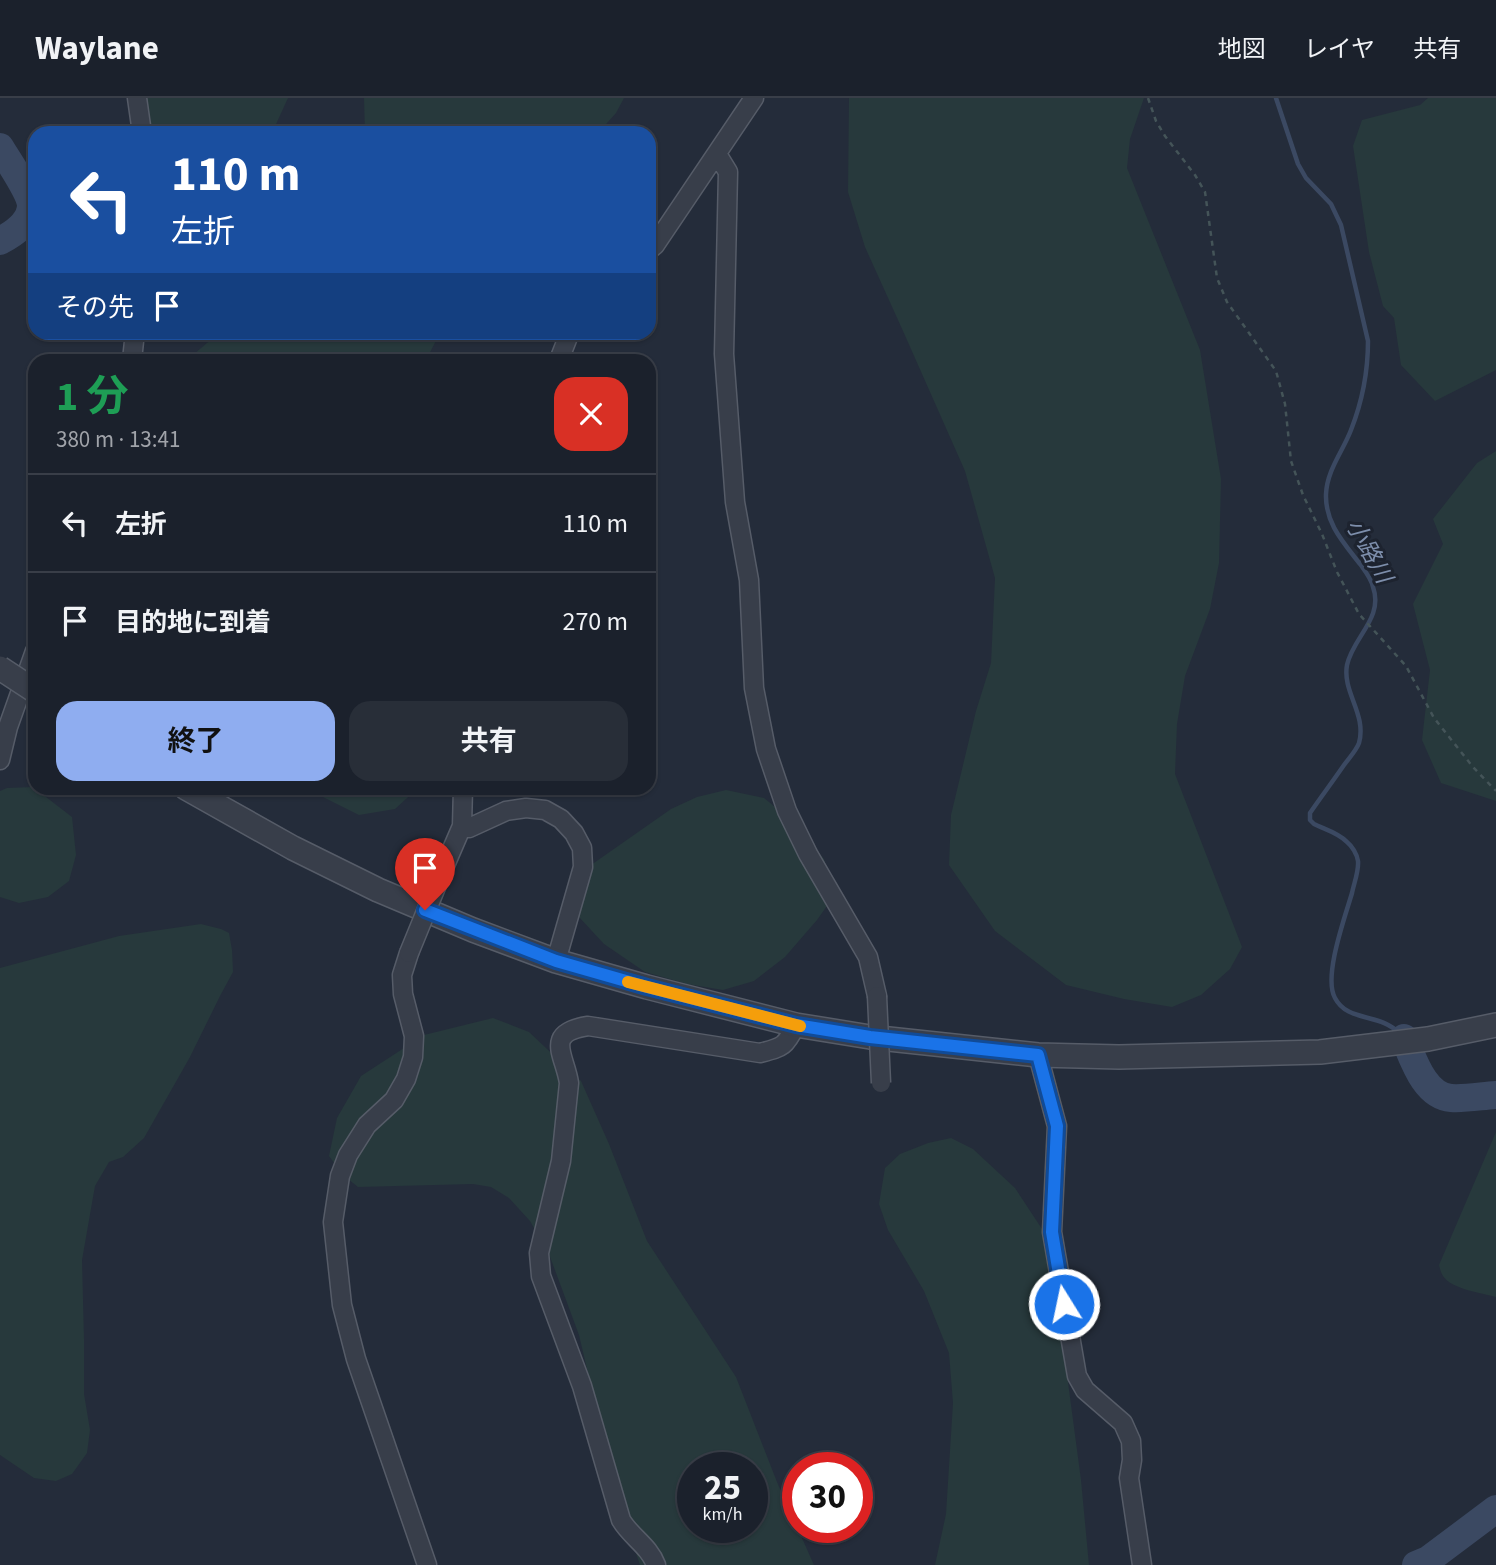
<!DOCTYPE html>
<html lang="ja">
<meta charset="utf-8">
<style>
:root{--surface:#1b212c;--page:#282e38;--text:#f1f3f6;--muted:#a0a3a9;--line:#393e48;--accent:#8fadf0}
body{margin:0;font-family:"Source Sans 3","Noto Sans JP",sans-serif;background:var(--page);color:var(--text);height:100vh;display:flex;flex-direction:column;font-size:26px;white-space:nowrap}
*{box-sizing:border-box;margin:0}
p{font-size:23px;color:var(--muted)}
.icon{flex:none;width:38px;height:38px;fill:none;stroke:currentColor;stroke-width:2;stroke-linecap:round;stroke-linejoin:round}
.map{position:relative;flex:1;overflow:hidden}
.panel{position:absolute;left:28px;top:256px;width:628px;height:441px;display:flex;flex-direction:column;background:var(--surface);border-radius:21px;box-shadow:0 2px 5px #0004,0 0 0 2px var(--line)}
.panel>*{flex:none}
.top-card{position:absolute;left:28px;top:28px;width:628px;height:214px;border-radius:21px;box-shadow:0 2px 5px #0004,0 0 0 2px var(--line);background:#1a4fa0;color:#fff;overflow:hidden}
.speed{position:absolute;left:677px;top:1354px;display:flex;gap:14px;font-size:35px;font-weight:700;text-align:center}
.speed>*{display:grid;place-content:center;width:91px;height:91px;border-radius:50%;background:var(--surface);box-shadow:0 2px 5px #0004,0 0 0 2px var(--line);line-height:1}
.speed small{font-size:18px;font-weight:400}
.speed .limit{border:10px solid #d22;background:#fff;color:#111}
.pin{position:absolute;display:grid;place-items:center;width:60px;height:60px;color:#fff;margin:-72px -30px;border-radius:50% 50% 50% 0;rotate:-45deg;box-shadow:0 0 7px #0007}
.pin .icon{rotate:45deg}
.me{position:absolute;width:77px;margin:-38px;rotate:350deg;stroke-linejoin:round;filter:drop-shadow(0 0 5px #0008)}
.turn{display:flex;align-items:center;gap:24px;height:147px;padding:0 28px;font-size:32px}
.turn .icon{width:91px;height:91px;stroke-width:2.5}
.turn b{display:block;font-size:49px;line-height:60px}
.then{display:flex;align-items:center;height:66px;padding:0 28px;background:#0003;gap:14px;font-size:26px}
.round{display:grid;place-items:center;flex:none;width:74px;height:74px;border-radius:21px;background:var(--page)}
.overview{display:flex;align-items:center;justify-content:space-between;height:119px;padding:0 28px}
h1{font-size:42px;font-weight:700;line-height:52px;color:#1e9e55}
.button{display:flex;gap:14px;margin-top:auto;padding:14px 28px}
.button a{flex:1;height:80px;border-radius:21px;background:var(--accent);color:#111;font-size:28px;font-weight:700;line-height:80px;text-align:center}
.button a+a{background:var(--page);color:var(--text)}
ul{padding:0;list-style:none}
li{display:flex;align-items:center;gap:21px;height:98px;padding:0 28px;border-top:2px solid var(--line)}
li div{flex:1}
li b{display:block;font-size:26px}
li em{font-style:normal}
header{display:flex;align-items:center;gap:42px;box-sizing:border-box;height:98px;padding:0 35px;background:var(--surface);border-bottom:2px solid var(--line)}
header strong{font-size:33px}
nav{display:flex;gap:38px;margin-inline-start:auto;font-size:24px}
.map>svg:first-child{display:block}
.green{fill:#27393c;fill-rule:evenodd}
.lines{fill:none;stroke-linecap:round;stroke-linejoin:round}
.stream{stroke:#3b4962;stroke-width:4.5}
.river{stroke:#3b4962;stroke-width:28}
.minor-casing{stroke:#565c68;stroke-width:21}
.tertiary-casing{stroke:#565c68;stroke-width:26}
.path{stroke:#445458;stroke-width:2.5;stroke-dasharray:5 5;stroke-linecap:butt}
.minor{stroke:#383e4a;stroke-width:18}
.tertiary{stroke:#383e4a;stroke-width:23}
.minor-bridge-casing{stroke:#565c68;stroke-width:21;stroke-linecap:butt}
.tertiary-bridge-casing{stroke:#565c68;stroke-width:26;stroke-linecap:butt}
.minor-bridge{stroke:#383e4a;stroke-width:18}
.tertiary-bridge{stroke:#383e4a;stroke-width:23}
.route-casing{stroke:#114b97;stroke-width:18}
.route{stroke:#1a73e8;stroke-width:12}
.slow{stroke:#f59e0b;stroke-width:12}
.labels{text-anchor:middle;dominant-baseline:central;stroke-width:6;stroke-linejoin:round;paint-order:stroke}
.water-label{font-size:23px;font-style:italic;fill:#7d8eab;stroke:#1d232f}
</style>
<header>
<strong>Waylane</strong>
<nav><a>地図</a><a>レイヤ</a><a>共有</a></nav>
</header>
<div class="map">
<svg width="1496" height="1467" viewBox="0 0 1496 1467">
<rect width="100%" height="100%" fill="#242c3a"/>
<path class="green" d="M143,0H288L272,35H144Z
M364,0H624L616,15L598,35H365Z
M849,0H1144L1130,41L1127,70L1200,252L1221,381L1219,465L1210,511L1185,578L1177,626L1175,676L1242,849L1230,871L1201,897L1172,909L1124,901L1066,887L995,833L949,767L951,717L976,613L991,565L995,480L965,373L903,233L865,149L848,94Z
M1428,0H1496V272L1435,303L1401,267L1394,220L1383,208L1369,154L1353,48L1362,22L1420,7Z
M220,234H440V235L426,262H187Z
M1496,353V703L1441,685L1422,642L1430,572L1413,506L1443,446L1433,421L1477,365Z
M33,689L72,719L76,757L69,783L48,799L19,805L0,799V693L7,690Z
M305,690H418L395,711L359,717Z
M726,692L764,700L795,725L824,761L834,798L817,822L785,859L754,883L723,892L687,886L645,874L604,846L579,819L572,790L581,774L671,711L697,699Z
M201,826L221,831L229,835L232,852L233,874L220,898L190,959L144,1040L123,1059L109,1064L95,1088L82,1162L84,1241V1296L90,1332L87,1355L72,1376L56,1383L34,1380L0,1357V870L119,838Z
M493,920L529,934L581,983L609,1046L647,1143L736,1279L777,1384L814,1467H640L618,1402L579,1237L549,1156L530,1123L509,1100L491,1089L473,1086L358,1089L343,1077L329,1058L337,1020L361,978L424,937ZM693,1370H752V1430H693Z
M1496,1034V1199C1482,1195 1451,1191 1443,1178C1441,1175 1440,1171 1439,1167Z
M951,1040L973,1051L1015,1090L1042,1131L1054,1179L1081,1382L1089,1467H935L946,1416L953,1305L949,1255L924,1193L888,1132L879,1106L885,1070L900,1056L928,1045Z"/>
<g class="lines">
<path class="stream" d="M1276,0L1298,66L1306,80L1331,106L1341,127L1368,243C1368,272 1362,304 1351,332C1343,353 1327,372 1326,396C1325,425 1343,444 1360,466C1365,473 1371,480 1373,489C1384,520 1353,539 1347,567C1342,594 1367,616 1359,645C1356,653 1349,660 1344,667C1333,683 1321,699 1310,715V722L1314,726C1324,731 1339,735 1347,744C1352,748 1357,756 1358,763C1359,773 1354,785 1352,795C1345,819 1323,879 1335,900C1348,925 1380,914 1400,936"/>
<path class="river" d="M0,49C7,61 30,94 31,107C31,125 13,136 0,143
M1404,940C1413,960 1424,998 1451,1000C1465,1001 1481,998 1496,997
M1416,1467L1428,1462L1496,1411"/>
<g class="minor-casing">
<path id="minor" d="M137,0L142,35
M717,56L728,74L724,256L735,404L749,482L754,590L766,651L787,713L808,756L868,859L877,898
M649,152L655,147L754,0
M132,262L135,234
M559,262L570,234
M0,662L8,629L35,553
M462,728L469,730L506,713L526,710L545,712L561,721L574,735L582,750L583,769L556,863
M443,772L462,728L463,690
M409,855L402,877L403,896L414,938L413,959L406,981L394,1002L367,1027L348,1057L340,1078L333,1124L342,1207L356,1261L427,1467
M1038,957L1057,1028L1052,1134L1077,1278L1085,1292L1123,1325L1131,1343L1132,1362L1129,1380L1142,1467
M656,1467C649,1448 631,1439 621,1422L582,1288L541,1178L539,1155L561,1063L569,985C565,957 543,935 588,928L760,955C783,949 785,949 796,927"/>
</g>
<g class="tertiary-casing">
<path id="tertiary" d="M186,690L293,750L378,792L473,832L556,863L647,889L796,927L870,939L1038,957L1119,959L1320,954L1428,941L1496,927"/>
</g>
<path class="path" d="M1148,0L1156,23L1165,38L1195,77L1205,94L1217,180L1227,204L1276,273L1285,306L1291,363L1303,397L1322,436L1337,474L1359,516L1406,568L1434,620L1473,669L1496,693"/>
<use href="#minor" class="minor"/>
<use href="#tertiary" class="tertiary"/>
<g class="minor-bridge-casing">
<path id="minor-bridge" d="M409,855L443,772
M877,898L881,985"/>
</g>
<g class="tertiary-bridge-casing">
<path id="tertiary-bridge" d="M0,570L35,593"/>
</g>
<use href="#minor-bridge" class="minor-bridge"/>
<use href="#tertiary-bridge" class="tertiary-bridge"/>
</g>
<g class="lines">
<g class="route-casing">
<path id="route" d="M425,812L556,863L647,889L796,927L870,939L1038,957L1057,1028L1052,1134L1064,1206"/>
</g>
<use href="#route" class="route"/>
<path class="slow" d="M628,884L800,928"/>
</g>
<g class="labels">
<g class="water-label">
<text transform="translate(1369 453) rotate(61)">小路川</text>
</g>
</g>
</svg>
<div class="speed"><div>25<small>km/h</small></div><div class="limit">30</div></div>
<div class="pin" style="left:425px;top:812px;background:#d93025"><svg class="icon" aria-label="arrive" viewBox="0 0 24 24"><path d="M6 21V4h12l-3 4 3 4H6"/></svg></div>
<svg class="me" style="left:1064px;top:1206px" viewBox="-20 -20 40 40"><circle r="17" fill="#1a73e8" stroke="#fff" stroke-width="3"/><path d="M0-11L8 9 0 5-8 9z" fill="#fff"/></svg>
<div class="top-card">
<div class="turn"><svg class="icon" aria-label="left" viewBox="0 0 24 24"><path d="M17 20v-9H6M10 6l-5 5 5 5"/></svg><div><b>110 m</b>左折</div></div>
<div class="then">その先<svg class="icon" aria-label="arrive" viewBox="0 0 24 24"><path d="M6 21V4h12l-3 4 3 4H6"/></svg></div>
</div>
<section class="panel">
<div class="overview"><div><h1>1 分</h1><p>380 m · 13:41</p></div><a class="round" style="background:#d93025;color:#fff"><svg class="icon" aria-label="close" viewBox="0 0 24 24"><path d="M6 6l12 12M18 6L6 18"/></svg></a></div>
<ul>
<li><svg class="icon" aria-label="left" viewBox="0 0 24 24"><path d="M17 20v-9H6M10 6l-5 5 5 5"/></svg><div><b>左折</b></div><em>110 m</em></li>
<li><svg class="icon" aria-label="arrive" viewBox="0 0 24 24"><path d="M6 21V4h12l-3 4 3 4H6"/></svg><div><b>目的地に到着</b></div><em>270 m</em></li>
</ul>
<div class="button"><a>終了</a><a>共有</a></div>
</section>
</div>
